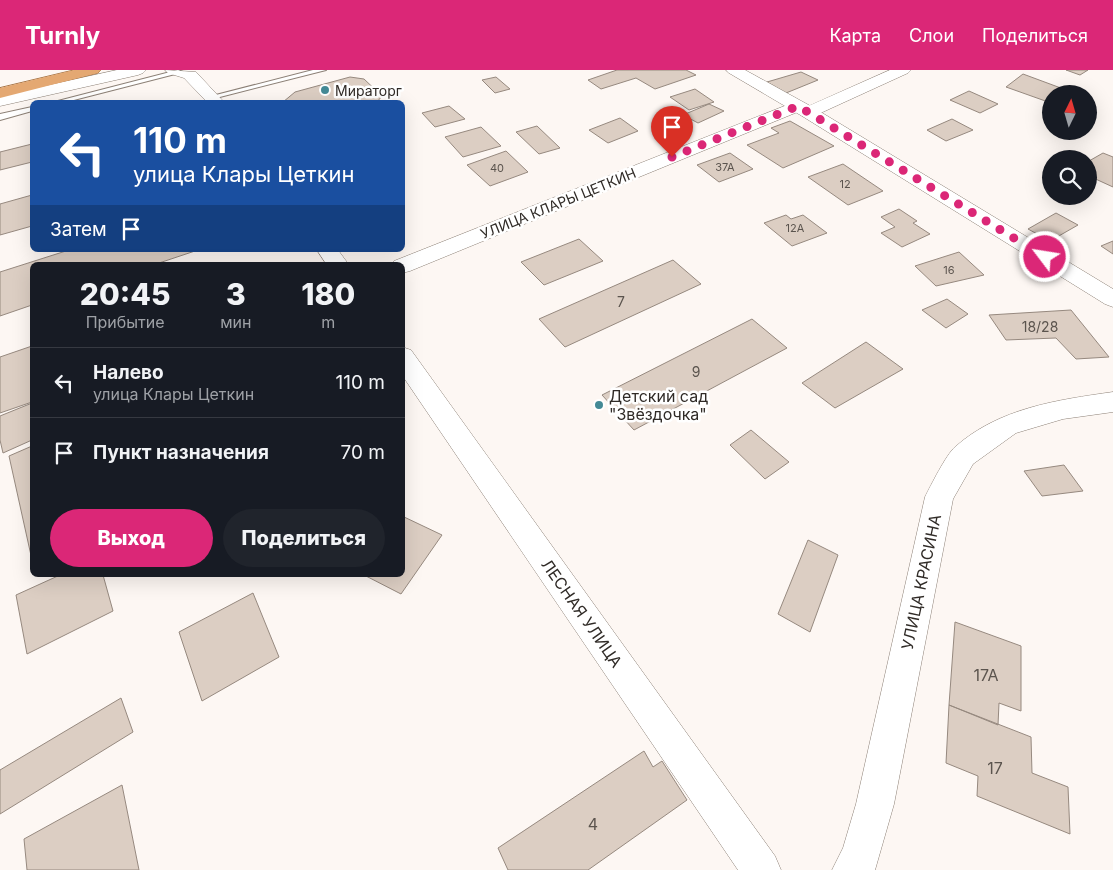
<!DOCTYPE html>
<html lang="ru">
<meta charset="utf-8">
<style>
:root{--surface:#171b24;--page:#20242c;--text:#f1f3f6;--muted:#9ea1a6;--line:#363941;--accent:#db2777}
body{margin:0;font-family:Inter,sans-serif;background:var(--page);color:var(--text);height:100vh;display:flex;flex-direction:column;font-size:19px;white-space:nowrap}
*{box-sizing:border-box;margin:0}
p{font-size:16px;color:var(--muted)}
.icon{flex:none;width:28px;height:28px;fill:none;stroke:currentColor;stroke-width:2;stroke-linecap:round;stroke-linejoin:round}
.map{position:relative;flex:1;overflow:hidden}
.drawer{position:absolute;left:30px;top:192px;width:375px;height:315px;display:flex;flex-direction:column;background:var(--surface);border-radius:8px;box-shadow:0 5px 20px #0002}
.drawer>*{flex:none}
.hud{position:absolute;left:30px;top:30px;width:375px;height:152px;border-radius:8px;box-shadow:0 5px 20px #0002;background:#1a4fa0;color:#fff;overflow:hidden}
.needle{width:32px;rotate:5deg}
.buttons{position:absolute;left:1042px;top:15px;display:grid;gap:10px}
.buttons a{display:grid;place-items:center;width:55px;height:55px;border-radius:50%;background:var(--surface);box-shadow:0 5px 20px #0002;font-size:25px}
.pin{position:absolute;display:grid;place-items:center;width:42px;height:42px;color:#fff;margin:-51px -21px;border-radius:50% 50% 50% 0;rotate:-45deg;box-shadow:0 0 5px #0007}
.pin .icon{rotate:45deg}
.me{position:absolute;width:55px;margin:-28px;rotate:301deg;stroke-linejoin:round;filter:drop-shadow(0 0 4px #0008)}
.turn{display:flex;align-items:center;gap:18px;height:105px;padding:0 20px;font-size:22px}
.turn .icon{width:65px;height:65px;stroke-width:2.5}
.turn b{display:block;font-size:35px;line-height:42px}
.then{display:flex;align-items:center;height:48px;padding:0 20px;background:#0003;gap:10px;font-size:19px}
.eta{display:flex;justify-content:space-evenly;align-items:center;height:85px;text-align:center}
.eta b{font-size:30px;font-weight:800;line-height:35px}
.cta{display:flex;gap:10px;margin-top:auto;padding:10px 20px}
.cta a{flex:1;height:58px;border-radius:30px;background:var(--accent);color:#fff;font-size:20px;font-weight:800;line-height:58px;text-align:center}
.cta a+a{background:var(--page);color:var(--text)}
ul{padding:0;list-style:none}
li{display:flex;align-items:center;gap:15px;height:70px;padding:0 20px;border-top:1px solid var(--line)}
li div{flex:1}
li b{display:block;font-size:19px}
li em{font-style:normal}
header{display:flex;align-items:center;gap:30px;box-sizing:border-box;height:70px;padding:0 25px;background:var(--accent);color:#fff}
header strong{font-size:24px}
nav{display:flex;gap:28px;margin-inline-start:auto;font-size:18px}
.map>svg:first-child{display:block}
.building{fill:#dccec3;stroke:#96897f}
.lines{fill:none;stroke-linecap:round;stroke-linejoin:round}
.service-casing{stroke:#8c8076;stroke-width:2}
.minor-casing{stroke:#8c8076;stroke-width:1}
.tertiary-casing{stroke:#8c8076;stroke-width:1}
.trunk-casing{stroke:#a16f41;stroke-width:1}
.service{fill:#fff;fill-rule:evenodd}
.minor{fill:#fff;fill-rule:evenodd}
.tertiary{fill:#fff;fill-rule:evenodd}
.trunk{fill:#e4a872;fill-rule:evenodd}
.route{stroke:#db2777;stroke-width:9;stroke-dasharray:0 16.2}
.poi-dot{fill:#448a96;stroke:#fff;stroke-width:2}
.labels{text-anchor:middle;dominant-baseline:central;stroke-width:5;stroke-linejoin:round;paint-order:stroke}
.far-number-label{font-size:11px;fill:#5b544e}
.far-poi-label{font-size:14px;fill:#302b27;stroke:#fff;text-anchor:start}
.far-street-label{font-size:14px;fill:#302b27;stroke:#fff}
.number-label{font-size:14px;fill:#5b544e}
.poi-label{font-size:16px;fill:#302b27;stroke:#fff;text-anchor:start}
.street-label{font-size:16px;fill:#302b27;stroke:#fff}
.near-number-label{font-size:16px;fill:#5b544e}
</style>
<header>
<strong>Turnly</strong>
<nav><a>Карта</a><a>Слои</a><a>Поделиться</a></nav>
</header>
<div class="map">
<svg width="1113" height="800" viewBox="0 0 1113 800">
<rect width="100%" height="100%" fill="#fdf7f3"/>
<path class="building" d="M617,0H686L696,5L655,19L636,8L601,19L588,10Z
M1066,0H1088L1080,5Z
M801,2L818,10L786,23L767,12Z
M1023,4L1077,24H1051V33L1006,17Z
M350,7L364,9L382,26L377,32H283L295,22Z
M496,7L510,19L495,23L482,10Z
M695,19L714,32L689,40L670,27Z
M969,21L998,34L980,43L950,30Z
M709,34L724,41L698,53L683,45Z
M449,36L465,49L435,57L422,43Z
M620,48L638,61L608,73L589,60Z
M952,49L973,60L946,71L927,60Z
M790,51L834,76L783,98L747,75L779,63L771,58Z
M537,56L560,78L539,84L516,62Z
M481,57L501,76L463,87L445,67Z
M32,74V92L0,100V82Z
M506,81L528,102L490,116L467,95Z
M730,83L753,99L719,112L697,95Z
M1103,83L1113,87V117L1089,106V91Z
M843,94L883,121L848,135L808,107Z
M32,125V156L0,165V134Z
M899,139L917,151L913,153L930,164L902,177L881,163L895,157L881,147Z
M1056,143L1078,155L1050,171L1028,159Z
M786,145L791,149L803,145L827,163L792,176L764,153Z
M579,169L603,191L544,215L521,192Z
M1113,171V184L1101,176Z
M69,180H198L153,195H32V235L0,246V202Z
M959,182L984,205L936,216L915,196Z
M673,190L701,214L565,277L539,249Z
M947,229L968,244L946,258L922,240Z
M1071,240L1109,287L1076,289L1056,268L1006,270L989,245Z
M752,249L787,278L634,360L602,325Z
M866,272L903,299L835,338L802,313Z
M32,276V332L0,343V287Z
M32,333V370L3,383L0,370V346Z
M751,360L789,392L765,409L730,375Z
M32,376V490L9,386Z
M1064,395L1083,421L1042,426L1024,401Z
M402,446L442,465L401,524L364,505H402Z
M808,470L838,485L810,562L778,544Z
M60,505H103L113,541L27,584L16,525Z
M253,523L279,587L202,631L179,562Z
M955,552L1021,576V641L999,633L998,655L949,635Z
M121,628L133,662L0,744V700Z
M949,635L1031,667L1032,703L1068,717L1070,764L977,726L978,706L946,693Z
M644,681L653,697L662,691L687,730L588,800H508L498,778Z
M122,715L139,800H27L24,769Z"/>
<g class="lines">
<g class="service-casing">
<path id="service" d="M178,0L183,2L66,32H54Z
M313,0H326L212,29L208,27Z
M32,37V41L0,50V44Z"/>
</g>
<g class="minor-casing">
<path id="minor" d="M165,0L196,2L224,32H207L184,8L168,3Z
M890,0H911L908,3L814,46H802L800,41L410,201L402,203V195H392L394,191L792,33H804L806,37Z
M317,180H338L349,195H327Z
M402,277L411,280L775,786L781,800H738L402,305Z
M1113,322V342L1063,349L1016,363L973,394L953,429L894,734L875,800H832L843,778L856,734L925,427C931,415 946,385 955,377C999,338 1057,330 1113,322Z"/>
</g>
<g class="tertiary-casing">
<path id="tertiary" d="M117,0H146L143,3L138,5L0,36V26Z
M726,0H745L814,38L1113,219V237L1105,234L802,46L729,3Z"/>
</g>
<g class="trunk-casing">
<path id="trunk" d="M74,0H101L98,3L0,28V18Z"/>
</g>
<use href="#service" class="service"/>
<use href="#minor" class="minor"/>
<use href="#tertiary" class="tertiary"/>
<use href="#trunk" class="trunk"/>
</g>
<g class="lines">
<path class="route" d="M672,87L798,36L1045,187"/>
</g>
<g class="poi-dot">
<circle cx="325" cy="20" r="5"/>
<circle cx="599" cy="335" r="5"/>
</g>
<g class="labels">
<g class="far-number-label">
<text x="725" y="97">37А</text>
<text x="497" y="98">40</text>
<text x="845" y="114">12</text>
<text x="795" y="158">12А</text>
<text x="949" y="200">16</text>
</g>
<g class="far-poi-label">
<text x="335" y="20">Мираторг</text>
</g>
<g class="far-street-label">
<text transform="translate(558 133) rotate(-22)">УЛИЦА КЛАРЫ ЦЕТКИН</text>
</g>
<g class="number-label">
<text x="621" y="231">7</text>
<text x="1040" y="256">18/28</text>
<text x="696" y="301">9</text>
</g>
<g class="poi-label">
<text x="609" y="326">Детский сад<tspan x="609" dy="18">"Звёздочка"</tspan></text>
</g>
<g class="street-label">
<text transform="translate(921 512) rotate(-78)">УЛИЦА КРАСИНА</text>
<text transform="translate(582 543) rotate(55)">ЛЕСНАЯ УЛИЦА</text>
</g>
<g class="near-number-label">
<text x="986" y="605">17А</text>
<text x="995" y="698">17</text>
<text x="593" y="754">4</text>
</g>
</g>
</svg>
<div class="buttons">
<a><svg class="needle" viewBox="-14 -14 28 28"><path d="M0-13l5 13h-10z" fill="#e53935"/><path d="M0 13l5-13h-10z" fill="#9ea1a6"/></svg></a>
<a><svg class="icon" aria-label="search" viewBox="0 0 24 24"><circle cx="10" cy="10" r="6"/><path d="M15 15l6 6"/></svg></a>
</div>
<div class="pin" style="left:672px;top:87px;background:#d93025"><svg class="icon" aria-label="arrive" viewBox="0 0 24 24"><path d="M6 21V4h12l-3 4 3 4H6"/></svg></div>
<svg class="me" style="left:1045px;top:187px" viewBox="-20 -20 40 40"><circle r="17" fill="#db2777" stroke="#fff" stroke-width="3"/><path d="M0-11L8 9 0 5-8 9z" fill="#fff"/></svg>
<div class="hud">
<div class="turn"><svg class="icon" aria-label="left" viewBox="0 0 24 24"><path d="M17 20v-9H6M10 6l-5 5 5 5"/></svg><div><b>110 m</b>улица Клары Цеткин</div></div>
<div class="then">Затем<svg class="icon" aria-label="arrive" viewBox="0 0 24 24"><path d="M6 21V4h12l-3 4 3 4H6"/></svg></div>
</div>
<section class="drawer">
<div class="eta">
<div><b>20:45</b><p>Прибытие</p></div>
<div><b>3</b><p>мин</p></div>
<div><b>180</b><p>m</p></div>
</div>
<ul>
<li><svg class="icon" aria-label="left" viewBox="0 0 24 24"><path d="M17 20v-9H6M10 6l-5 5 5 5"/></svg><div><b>Налево</b><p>улица Клары Цеткин</p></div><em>110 m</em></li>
<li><svg class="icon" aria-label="arrive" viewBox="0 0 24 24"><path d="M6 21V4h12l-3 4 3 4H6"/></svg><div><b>Пункт назначения</b></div><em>70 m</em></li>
</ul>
<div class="cta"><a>Выход</a><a>Поделиться</a></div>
</section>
</div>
